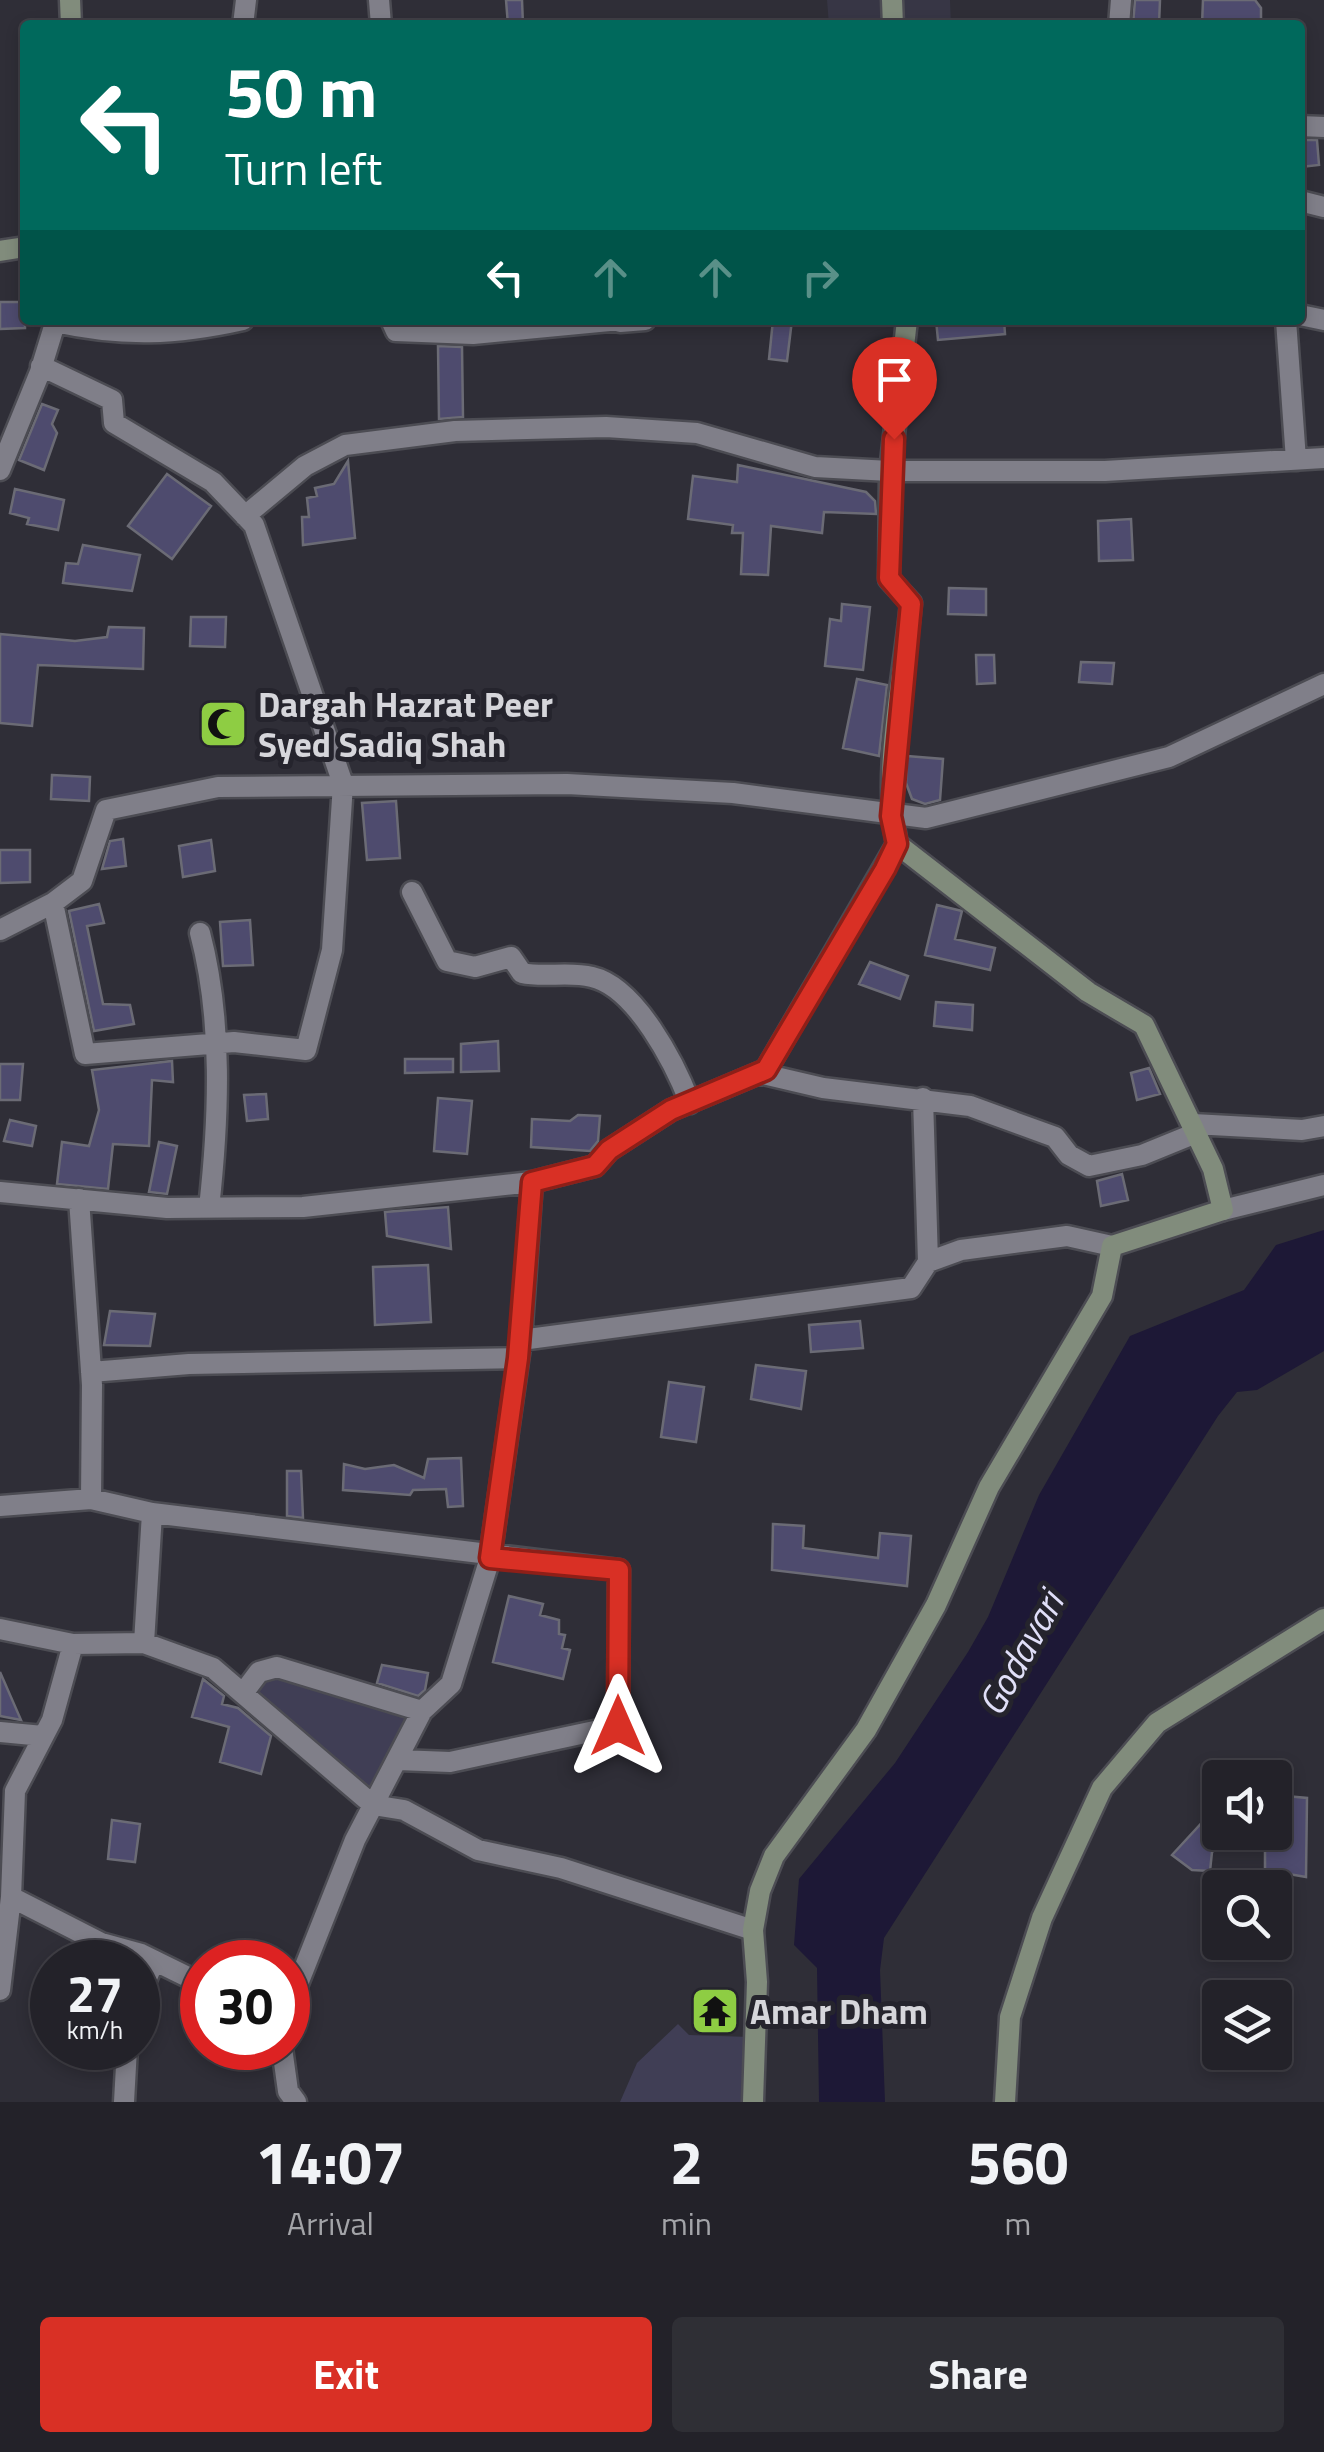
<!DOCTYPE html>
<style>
:root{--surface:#232229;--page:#2f2f35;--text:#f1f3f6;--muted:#a3a4a8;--line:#403f46;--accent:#d93025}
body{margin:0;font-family:"Titillium Web",sans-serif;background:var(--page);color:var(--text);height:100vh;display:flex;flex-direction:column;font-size:38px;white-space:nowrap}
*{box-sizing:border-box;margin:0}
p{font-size:32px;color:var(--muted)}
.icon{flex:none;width:55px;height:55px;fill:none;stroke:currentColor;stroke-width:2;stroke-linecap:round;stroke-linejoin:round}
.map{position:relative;height:2102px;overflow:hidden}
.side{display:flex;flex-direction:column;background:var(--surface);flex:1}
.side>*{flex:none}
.guide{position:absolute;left:20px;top:20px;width:1285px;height:305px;border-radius:10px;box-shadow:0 5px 15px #0003,0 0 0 2px var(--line);background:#00695c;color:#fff;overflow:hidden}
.buttons{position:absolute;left:1202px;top:1760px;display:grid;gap:20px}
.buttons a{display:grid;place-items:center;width:90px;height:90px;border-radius:10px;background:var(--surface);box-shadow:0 5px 15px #0003,0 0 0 2px var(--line);font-size:50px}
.speed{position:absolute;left:30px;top:1940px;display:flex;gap:20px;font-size:50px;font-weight:700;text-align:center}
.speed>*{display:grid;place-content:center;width:130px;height:130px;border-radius:50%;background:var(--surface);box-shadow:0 5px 15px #0003,0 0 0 2px var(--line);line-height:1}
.speed small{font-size:25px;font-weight:400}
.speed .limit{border:15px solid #d22;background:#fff;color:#111}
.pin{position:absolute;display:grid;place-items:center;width:85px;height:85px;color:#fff;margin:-102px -42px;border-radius:50% 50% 50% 0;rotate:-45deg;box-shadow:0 0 10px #0007}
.pin .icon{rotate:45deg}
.me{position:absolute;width:110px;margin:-55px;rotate:0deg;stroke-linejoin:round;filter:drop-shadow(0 0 8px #0008)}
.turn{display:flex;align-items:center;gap:35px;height:210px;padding:0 40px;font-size:45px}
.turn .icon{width:130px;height:130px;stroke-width:2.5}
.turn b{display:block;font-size:70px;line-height:85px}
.lanes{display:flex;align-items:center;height:95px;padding:0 40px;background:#0003;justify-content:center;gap:50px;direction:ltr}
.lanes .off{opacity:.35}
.eta{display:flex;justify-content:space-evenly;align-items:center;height:170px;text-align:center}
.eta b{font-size:60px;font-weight:700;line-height:70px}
.cta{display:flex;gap:20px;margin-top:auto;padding:20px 40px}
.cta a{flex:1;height:115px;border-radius:10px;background:var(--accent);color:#fff;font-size:40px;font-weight:700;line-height:115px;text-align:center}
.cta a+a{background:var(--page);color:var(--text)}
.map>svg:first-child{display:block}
.built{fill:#373645}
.green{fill:#403e55}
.water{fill:#1d1836}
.building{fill:#4e4b6e;stroke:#6b6b75;stroke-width:2.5}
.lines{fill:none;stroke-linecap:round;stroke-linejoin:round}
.street-casing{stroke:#4c4c53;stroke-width:25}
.secondary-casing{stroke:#4c4c53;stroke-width:25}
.street{stroke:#807f89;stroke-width:20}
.secondary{stroke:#818c7c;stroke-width:20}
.route-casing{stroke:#8d1f18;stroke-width:25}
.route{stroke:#d93025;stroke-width:18}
.labels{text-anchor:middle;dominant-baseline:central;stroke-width:10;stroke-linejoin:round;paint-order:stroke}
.poi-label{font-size:35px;font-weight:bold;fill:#d6d6db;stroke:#25242d;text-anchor:start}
.water-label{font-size:38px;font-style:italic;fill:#e0dff8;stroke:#25242d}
</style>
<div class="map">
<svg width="1324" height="2102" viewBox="0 0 1324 2102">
<rect width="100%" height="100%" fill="#2f2e37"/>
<path class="built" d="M827,0H950L951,25H829Z"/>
<path class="green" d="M280,1673L416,1714L373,1797L251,1693L261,1676Z
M678,2024L689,2035L750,2037L747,2102H620L637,2063Z"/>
<path class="water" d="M1324,1230V1351L1257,1390L1237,1392L1218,1416L884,1938L880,1970L885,2102H819L817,1968L794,1945L799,1879L895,1763L968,1652L988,1617L1039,1495L1130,1336L1244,1290L1276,1245Z"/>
<path class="building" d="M506,0H522L523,25H508Z
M1135,0H1160L1159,25H1133Z
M1203,0H1255L1261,8V22L1202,25Z
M1300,140H1317L1319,165L1300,167Z
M0,302H25V328L0,329Z
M773,320H792L787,361L769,359Z
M936,320H1004L1005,334L938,340Z
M438,346L462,347L463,417L439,419Z
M42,404L58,410L52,424L57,433L44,470L19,460Z
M348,461L355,538L303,545L302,517H309L307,498L317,496L315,488L334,484Z
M738,465L866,492L875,501L876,514L824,512L822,533L771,526L768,575L741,574L743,533H732L733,525L688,519L693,476L737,482Z
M167,474L211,506L172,559L128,526Z
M15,489L64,500L58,530L27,524L29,518L10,513Z
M1131,519L1133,560L1099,561L1098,521Z
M83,545L140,555L132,591L63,583L66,563L78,564Z
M949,588L986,589V615L948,614Z
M842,604L870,607L863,670L825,666L830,619L841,621Z
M191,617H226L225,647L190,646Z
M109,627L144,628L143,669L38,665L32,726L0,723V634L75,641L107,637Z
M976,655H994L995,683L977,684Z
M1081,662L1114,663L1112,684L1079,682Z
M857,679L887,685L879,756L843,748Z
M907,756L943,759L940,800L925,804L912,799L906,783Z
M52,775L90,777L89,801L51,799Z
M396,801L400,858L367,860L362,803Z
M123,839L126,866L102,869L110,841Z
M211,840L215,871L183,877L179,846Z
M0,850H30V882L0,883Z
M99,904L104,923L87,926L103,1004L130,1005L134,1024L94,1031L69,911Z
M937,905L962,911L955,939L995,948L990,970L925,955Z
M250,920L253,965L223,966L220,922Z
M870,962L908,976L900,999L859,984Z
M936,1002L973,1005L972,1030L934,1026Z
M498,1041L499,1071L461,1072V1044Z
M405,1059H453V1072L405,1073Z
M172,1061L173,1082L152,1080L149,1146L113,1144L108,1189L57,1184L62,1142L89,1146L99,1110L92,1070Z
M0,1064H23L20,1100H0Z
M1149,1068L1160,1094L1137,1100L1131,1073Z
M266,1094L268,1119L247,1121L244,1095Z
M438,1098L472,1101L467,1154L434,1151Z
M578,1115L600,1116L598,1141L590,1151L531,1147L532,1119L570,1121Z
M10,1120L36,1126L32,1146L4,1141Z
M159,1142L177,1146L167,1194L149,1192Z
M1122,1174L1128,1200L1101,1206L1097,1181Z
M448,1207L451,1249L387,1236L385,1212Z
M428,1265L431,1322L375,1325L373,1267Z
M110,1311L155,1314L150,1346L104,1345Z
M860,1321L863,1348L811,1352L809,1325Z
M756,1365L806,1371L801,1409L751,1399Z
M669,1382L704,1387L696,1442L661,1437Z
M461,1458L463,1506L448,1507L446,1489L413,1490L410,1495L343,1490L344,1464L365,1469L394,1465L424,1478L428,1459Z
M287,1471H301L303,1518L287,1516Z
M773,1524L804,1526L803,1548L878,1558L880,1533L911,1536L907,1586L772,1570Z
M509,1596L543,1604L540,1615L559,1620V1634L565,1635L562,1648L570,1650L563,1679L493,1662Z
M382,1665L428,1673L425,1690L418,1696L377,1683Z
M0,1672L21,1720L0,1716Z
M203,1679L224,1696L222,1704L238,1708L271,1736L261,1774L220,1762L229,1727L192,1717Z
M1275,1795L1307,1798L1306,1877L1265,1870V1832H1275Z
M1220,1803V1832H1243L1212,1852L1210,1871L1192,1870L1172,1855Z
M112,1820L140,1824L135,1862L108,1859Z"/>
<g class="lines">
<g class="street-casing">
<path id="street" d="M379,0L381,25
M243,25L246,0
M1119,25L1121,0
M1300,126L1324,127
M1300,201L1324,207
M1300,315L1324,320
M391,320L396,331L473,334L620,320
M1286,320L1296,460
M55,322C123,337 176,335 243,320
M620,322L645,320
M41,366L112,400L114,423L213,482L254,525L343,784L332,950L306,1050L234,1042L85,1054L53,903
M0,470L40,372L56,320
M245,516L305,466L345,445L455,431L606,427L697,433L815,467L890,471H1105L1324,458
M412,892L447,961L475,967L511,957L522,973C545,978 568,971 592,977C636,987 675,1064 690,1103
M0,930L53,903L82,881L106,810L218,787L567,784L733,793L926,818L1169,757L1324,684
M200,933C223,1020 219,1118 209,1208
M759,1073L823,1088L970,1106L1055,1137L1069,1155L1089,1166L1142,1155L1196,1133
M923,1098L928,1262
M1193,1124L1302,1130L1324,1126
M0,1192L167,1208L303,1207L532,1182
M79,1199L92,1385L91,1499
M1223,1210L1324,1185
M521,1340L911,1288L928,1262L961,1250L1067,1236L1112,1246
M91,1372L189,1364L518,1358
M0,1506L91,1499L152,1513L619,1570L618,1726L450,1762L398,1760
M0,1629L73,1644
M144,1643L213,1668L373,1805L404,1810L478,1850L561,1868L753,1930
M244,1692L259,1672L277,1667L422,1711
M0,1732L43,1736
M11,1897L101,1943L141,1954L202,1984
M0,1990L11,1897L15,1791L52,1720L73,1644L144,1643L152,1513
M138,2000L154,1961
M288,2009L355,1840L422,1711L451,1684L490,1558L521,1340L532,1182L595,1166L609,1150L671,1110L766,1070L897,844
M282,2048L288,2091L296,2102
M124,2102L127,2048"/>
</g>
<g class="secondary-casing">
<path id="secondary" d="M70,0L71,25
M892,0L893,25
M0,251L25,247
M753,2102L757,1982L753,1930L760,1891L774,1856L866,1730L936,1605L989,1487L1102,1296L1112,1246L1223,1210L1213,1169L1144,1025L1088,992L897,844C882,772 904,677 911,603L889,579L890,471L907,320
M1005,2102L1010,2017L1042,1918L1102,1788L1157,1723L1324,1619"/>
</g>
<use href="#street" class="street"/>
<use href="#secondary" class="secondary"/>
</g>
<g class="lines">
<g class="route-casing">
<path id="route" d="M618,1726L619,1570L490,1558L518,1358L532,1182L595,1166L609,1150L671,1110L766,1070L885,869L897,844L891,816L911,604L889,578L894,439"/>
</g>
<use href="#route" class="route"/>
</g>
<defs>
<g id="mosque-square" transform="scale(2.5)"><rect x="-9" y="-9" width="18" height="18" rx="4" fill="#8ecd43" stroke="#25242d"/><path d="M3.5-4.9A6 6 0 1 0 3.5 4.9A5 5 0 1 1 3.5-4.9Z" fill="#111"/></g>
<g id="temple-square" transform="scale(2.5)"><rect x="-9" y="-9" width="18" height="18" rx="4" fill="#8ecd43" stroke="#25242d"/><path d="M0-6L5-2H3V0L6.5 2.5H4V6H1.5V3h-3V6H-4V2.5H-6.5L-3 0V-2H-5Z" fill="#111"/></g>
</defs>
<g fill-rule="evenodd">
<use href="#mosque-square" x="223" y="724"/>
<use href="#temple-square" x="715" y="2011"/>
</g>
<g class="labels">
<g class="poi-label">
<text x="258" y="704">Dargah Hazrat Peer<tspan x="258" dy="40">Syed Sadiq Shah</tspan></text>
<text x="750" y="2011">Amar Dham</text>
</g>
<g class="water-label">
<text transform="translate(1020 1653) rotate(-61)">Godavari</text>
</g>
</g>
</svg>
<div class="buttons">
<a><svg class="icon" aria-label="sound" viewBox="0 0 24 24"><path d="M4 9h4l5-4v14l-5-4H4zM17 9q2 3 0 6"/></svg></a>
<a><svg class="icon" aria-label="search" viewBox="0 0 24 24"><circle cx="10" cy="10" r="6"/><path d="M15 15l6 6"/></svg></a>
<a><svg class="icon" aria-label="layers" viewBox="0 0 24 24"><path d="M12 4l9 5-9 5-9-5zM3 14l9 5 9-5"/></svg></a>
</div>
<div class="speed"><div>27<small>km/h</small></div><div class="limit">30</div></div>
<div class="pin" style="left:894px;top:439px;background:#d93025"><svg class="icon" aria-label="arrive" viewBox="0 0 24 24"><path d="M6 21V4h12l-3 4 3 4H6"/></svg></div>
<svg class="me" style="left:618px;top:1726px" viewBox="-20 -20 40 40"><path d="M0-17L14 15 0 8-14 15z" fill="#d93025" stroke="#fff" stroke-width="4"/></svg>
<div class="guide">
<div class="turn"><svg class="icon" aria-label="left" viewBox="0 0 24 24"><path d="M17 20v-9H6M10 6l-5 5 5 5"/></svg><div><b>50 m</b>Turn left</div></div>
<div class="lanes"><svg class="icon" aria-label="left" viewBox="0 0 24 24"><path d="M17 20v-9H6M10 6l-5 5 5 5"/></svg><svg class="icon off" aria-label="ahead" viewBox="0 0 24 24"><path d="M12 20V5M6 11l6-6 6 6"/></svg><svg class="icon off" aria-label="ahead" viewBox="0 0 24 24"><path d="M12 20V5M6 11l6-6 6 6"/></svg><svg class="icon off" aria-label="right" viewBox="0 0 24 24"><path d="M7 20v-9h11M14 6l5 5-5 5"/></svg></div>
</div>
</div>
<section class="side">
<div class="eta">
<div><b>14:07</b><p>Arrival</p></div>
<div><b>2</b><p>min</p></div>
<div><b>560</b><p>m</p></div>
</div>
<div class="cta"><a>Exit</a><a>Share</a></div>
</section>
